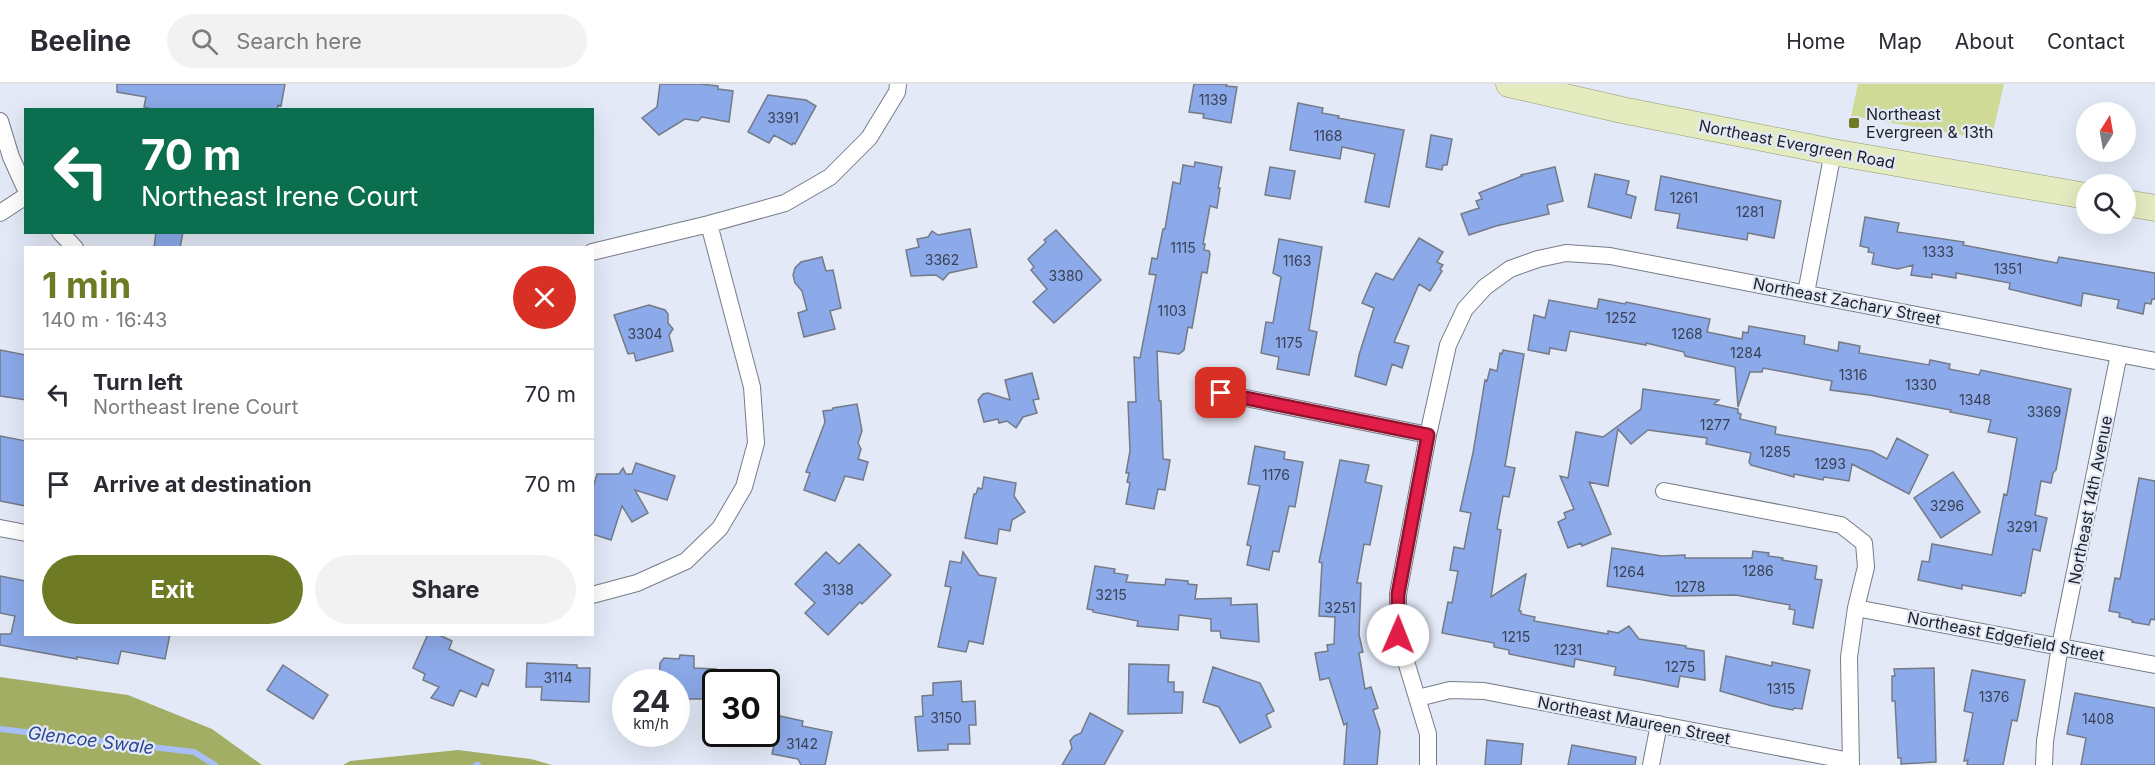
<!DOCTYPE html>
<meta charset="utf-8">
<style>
:root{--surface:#fff;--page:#f2f2f3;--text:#2b2b33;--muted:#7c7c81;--line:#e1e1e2;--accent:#6f7a25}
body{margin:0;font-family:Inter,sans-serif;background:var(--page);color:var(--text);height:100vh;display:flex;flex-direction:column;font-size:22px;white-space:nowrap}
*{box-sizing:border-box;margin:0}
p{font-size:20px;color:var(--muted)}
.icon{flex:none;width:33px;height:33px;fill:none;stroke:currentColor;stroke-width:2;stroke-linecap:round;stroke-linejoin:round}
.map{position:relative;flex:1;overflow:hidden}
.sheet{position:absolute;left:24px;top:162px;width:570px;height:390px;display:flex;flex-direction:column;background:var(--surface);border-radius:0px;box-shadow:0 6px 24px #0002}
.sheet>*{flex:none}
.banner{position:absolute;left:24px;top:24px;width:570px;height:126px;border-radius:0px;box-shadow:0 6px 24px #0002;background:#0b6e4f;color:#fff;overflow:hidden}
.needle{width:39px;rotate:11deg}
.fabs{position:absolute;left:2076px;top:18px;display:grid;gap:12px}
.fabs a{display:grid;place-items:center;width:60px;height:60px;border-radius:50%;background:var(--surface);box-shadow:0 6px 24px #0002;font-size:30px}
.speed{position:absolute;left:612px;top:585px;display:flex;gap:12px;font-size:30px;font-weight:700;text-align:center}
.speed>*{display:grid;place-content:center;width:78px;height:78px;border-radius:50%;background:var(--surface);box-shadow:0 6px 24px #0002;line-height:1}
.speed small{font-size:15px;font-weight:400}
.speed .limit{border:3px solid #111;border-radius:9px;background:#fff;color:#111}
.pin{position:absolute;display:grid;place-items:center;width:51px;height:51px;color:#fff;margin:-26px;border-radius:12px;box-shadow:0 3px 9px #0006}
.me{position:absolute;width:66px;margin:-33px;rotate:1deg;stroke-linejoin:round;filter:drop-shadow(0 0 4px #0008)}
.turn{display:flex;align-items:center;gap:21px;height:126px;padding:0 18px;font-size:27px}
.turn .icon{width:78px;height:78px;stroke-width:2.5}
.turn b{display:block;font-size:42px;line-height:51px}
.round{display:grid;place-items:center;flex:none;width:63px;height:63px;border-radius:32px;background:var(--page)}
.headline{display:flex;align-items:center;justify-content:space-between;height:102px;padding:0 18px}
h1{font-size:36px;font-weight:700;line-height:45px;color:var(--accent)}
.action{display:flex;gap:12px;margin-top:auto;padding:12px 18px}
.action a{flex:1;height:69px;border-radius:36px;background:var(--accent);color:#fff;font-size:24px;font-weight:700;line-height:69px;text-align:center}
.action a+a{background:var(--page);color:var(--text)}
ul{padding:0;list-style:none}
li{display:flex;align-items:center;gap:18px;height:90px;padding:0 18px;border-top:2px solid var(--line)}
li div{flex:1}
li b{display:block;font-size:22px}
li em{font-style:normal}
header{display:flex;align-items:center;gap:36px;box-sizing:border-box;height:84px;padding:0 30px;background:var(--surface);border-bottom:2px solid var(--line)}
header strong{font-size:28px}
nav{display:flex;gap:33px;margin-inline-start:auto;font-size:21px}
.search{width:420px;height:54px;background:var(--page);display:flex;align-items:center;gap:15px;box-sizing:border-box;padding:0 21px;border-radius:33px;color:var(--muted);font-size:22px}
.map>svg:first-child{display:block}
.green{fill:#ceda95}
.forest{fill:#a2ae64}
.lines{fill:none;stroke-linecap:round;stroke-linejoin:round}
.stream{stroke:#a7bff4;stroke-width:6}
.building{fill:#8ca9e9;stroke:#747a86;stroke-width:1.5}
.street-casing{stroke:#767c88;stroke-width:18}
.primary-casing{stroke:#929a6d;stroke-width:27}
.street{stroke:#fff;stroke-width:16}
.primary{stroke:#e3ebbf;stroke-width:26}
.route-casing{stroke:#92132f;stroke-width:15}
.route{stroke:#e11d48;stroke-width:10}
.poi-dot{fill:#6f7a25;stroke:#e3e9f7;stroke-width:2}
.labels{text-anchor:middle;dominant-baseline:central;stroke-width:4.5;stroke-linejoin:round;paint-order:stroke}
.number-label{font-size:14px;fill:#394255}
.poi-label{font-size:16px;fill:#1d1f24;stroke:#e3e9f7;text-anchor:start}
.street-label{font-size:16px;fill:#1d1f24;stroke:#e3e9f7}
.water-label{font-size:18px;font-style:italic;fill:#2a4793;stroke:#e3e9f7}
</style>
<header>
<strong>Beeline</strong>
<div class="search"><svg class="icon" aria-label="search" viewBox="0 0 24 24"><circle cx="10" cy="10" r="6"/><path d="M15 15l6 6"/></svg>Search here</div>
<nav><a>Home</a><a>Map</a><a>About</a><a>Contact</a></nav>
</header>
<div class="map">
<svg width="2155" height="681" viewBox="0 0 2155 681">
<rect width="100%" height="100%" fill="#e3e9f7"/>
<path class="green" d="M1858,0H2004L1991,56L1851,32Z"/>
<path class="forest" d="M0,593L128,611L212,645L262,681H0Z
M458,666L531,675L552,681H343L350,677Z"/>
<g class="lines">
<path class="stream" d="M0,645L194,668L215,681
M476,681H478"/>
</g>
<path class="building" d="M117,0H285L281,22L278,21L277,26H149V24L144,23L146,13L117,8Z
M660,0H700L718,2V5L733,7L729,38L702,33L698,37L685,35L659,51L642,34L657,23Z
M1194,0H1227L1226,2L1237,3L1231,39L1203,34L1204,30L1189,28Z
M768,11L806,16L816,22L795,60L793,59L792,61L774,51L769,59L748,48Z
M1298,19L1323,24L1322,29L1339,32L1338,34L1404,46L1389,123L1365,118L1375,70L1342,63L1340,75L1290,66Z
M1431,51L1452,55L1447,81H1443L1442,86L1426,83Z
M1195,78L1222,83L1218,104H1220L1217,124L1210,122L1203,160H1205L1204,166L1209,167L1210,170L1207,189L1202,188L1192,244L1188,243L1184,266L1179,270L1157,267L1159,317H1161L1163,375L1170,376L1165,406L1158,405L1154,425L1126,420L1130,399L1127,398L1129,389H1126L1130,367L1128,318H1136L1134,273L1140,274L1156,191L1149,190L1152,174L1157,175L1163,145H1165L1173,98L1180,100L1183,81L1194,83Z
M1270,83L1295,87L1290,115L1265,111Z
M1555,83L1563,117L1547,121L1549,130L1496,142L1469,151L1461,130L1479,124L1476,117L1482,115L1479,109L1522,92L1521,91Z
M1595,90L1629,97L1626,110L1636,113L1631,134L1588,123Z
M1661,92L1781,117L1774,154L1748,149L1747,156L1677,144L1680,130L1655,126Z
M1865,133L1899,139L1897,148L1964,158L1963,161L2057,179L2059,173L2155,189V215H2152L2151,220L2145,219L2143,230L2117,224L2119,216L2083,209L2081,222L2009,205L2010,199L1956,189V194L1932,190V194L1911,191L1913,181L1898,185L1872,180L1874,169L1868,168L1869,164L1860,162Z
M970,145L977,183L949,189L943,196L936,191L911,192L906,166L919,163L917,155L928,153L932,147L938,151Z
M1056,146L1101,196L1054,239L1033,218L1047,205L1031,186L1034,183L1028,175L1046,158L1044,156Z
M156,148H183L180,164H154Z
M1419,154L1443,168L1437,178L1443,181L1440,185L1442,187L1430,207L1419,200L1394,258L1409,262L1402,284L1392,280L1386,301L1355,292L1359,271L1374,224L1362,219L1372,196L1376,189L1393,196Z
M1279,155L1322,163L1309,246L1317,248L1309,291L1277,285L1279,273L1261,269L1266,238L1273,239L1281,193L1273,189Z
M822,173L826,187L833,186L841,224L830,227L835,245L804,253L798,229L807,226L802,207L795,199L793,191L795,184L801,178Z
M1599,215L1625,220L1626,218L1710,235L1707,248L1742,255L1743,248L1748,249L1749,242L1805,252L1804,260L1838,267L1839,258L1860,262L1859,269L1929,281L1930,276L1950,280L1949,285L1979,291L1981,286L2071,305L2056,386L2053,389L2051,399L2041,397L2035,431L2047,434L2040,467L2033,465L2025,509H2022L2021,512L1962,501V505L1918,496L1922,477L1929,478L1932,460L1992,471L2004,410L2007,411L2017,354L1988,348L1991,336L1950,328L1951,326L1869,311L1830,306L1832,297L1763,284L1762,288H1750L1738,323L1735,283L1685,272L1684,268L1646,259V261L1570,247L1566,267L1550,264L1549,270L1528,266L1534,231L1545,234L1549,216L1597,225Z
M649,221L665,226L668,230V239L673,245L669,251L673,267L636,277L634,269L628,270L614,231Z
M0,266L26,271V316L0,312Z
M1503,266L1524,270L1505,382L1515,384L1509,413L1503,412L1497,445L1501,446L1491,513L1526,490L1519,527H1521V530L1535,533L1534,537L1608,550V547L1618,549L1629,542L1639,555L1686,562V564L1704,567L1705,596L1680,592L1678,603L1643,596L1614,591L1616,583L1575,575L1574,583L1509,570V566L1494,563V559L1442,549L1448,518L1452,519L1458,487L1450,486L1454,463L1464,465L1471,429L1460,427L1473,369L1485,296L1487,297L1490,285L1497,287L1500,269L1502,270Z
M1032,289L1039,315L1033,316L1037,329L1023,333L1016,344L1007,337L999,339L998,335L984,338L978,316L983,310L988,309L1010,316L1005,296Z
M1643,305L1719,316L1714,320L1738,325V329L1741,330L1740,335L1776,343L1775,350L1872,367L1887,375L1897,354L1928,371L1909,410L1852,380L1849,397L1824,393L1823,396L1794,390V393L1751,381L1749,378L1751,369L1706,360L1707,354L1648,346L1631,360L1618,345L1608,402L1589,398L1611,450L1582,462L1581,459L1568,464L1558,438L1566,434L1564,429L1574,425L1560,392L1568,394L1576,348L1603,353L1641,325Z
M857,320L862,347L858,359L861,365L858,375L868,378L863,396L845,392L835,417L804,406L810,389L806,388L825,338L823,327L832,326L833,324Z
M0,352L26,357V422L0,417Z
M1255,362L1285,368L1284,375L1303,378L1295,423L1289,422L1279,468L1273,467L1269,486L1247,481L1251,462L1247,461L1260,402L1248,400Z
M1340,376L1369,381L1365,398L1382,402L1370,461L1364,460L1357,499H1361L1359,551L1363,568L1359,569L1365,605L1371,603L1378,624L1373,626L1380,647L1377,681H1344L1347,639L1344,641L1329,594L1320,596L1315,569L1328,567L1327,561L1334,560L1335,533L1319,532L1322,479L1319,478Z
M636,379L675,392L667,416L635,406L648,429L632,438L622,422L611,456L592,450V407L597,390H619L623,384L626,390H632Z
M1953,388L1980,428L1941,454L1914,414Z
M984,393L1016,399L1014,412L1025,428L1012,436L1010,447L999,445L997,460L965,454L974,410H976L978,404L982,405Z
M2139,394L2155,397V536L2151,535L2149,541L2132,538V536L2119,533L2120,529L2109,527L2115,494L2120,495Z
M859,460L891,491L862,520L860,518L828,551L805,529L815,519L795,500L826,468L839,480Z
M1612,464L1662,472L1685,471V474H1752L1753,467L1769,469L1768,472L1783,474L1782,476L1817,482L1815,495L1822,496L1813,544L1793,540L1795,526L1789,525L1790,521L1736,511L1672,512L1607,502Z
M963,468L979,491L996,494L983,560L969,557L966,568L938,563L951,503L945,502L950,477L961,479Z
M1095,482L1115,485L1114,489L1128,491L1126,498L1165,501L1166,495L1188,497V500L1197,501L1195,515L1231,514V521L1257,520L1259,558L1221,554L1220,547H1211V535L1179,531L1178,546L1137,542L1138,537L1093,528V526L1087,525Z
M0,492L26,497V550H170L165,575L121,567L118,580L77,573V575L0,561V550H11L15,532L0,529Z
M428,550H437L452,557L449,565L494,586L488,602L482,599L476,613L460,606L453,622L431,614L439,603L423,596L425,590L413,584Z
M680,571L694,572V584L716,585V615H676V598H659L660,579L664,574L679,575Z
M1726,572L1772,582V578L1810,586L1802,625L1794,624L1793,626L1772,622L1720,607Z
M527,579L577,581V584H590L589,618L541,616L542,603H526Z
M1129,580L1169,581L1168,598H1174V608H1183L1182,629L1128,630Z
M283,581L328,611L313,635L267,606Z
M1213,583L1260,599L1274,627L1266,631L1271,643L1240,659L1219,623L1203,618Z
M1934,584L1936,678L1901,680V674H1898L1895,617H1892V592H1895L1894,585Z
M1972,586L2025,596L2017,637L2012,636L2003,681H1967L1968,676L1964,677L1973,629L1964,627Z
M961,597L962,618L975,617L976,641H969L970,660H948V666L918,667L915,633L923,632L922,612L933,611V599Z
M2075,609L2155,624V681H2081L2086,654L2067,650Z
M1090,629L1123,647L1104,681H1062L1072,664L1070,657L1074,652L1081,649Z
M780,632L803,637L802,642L832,648L825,681H801L798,675L772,670Z
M1487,656L1523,660L1521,681H1485Z
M1572,661L1636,673L1635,681H1568Z"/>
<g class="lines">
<g class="street-casing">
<path id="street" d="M0,37L11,73L26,106
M0,129L26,112
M60,148L75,164
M592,168L709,140L785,119L830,93L869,54L897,8L898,0
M1806,209L1833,68
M1221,309L1428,351
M1664,407L1841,441L1864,459L1866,483L1856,524L1849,573L1851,681
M0,444L26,449
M592,511L637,499L686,477L720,444L744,403L756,359L752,303L709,140
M1856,524L2155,581
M1418,614L1450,606L1484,607L1850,677
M1428,681V650L1398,551V510L1428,351L1448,261L1465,225L1485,203L1510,185L1538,175L1566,169L1610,172L2155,277
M1651,681L1659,640
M2044,681L2045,657L2060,562L2119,270"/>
</g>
<g class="primary-casing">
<path id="primary" d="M1509,0L1622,26L1833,68L2086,112
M2126,119L2155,124"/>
</g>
<use href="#street" class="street"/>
<use href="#primary" class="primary"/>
</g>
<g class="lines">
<g class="route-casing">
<path id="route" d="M1221,309L1428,351L1398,510V551"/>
</g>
<use href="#route" class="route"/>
</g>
<rect class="poi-dot" x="1848" y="33" width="12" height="12" rx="3"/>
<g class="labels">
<g class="number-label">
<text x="1213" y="15">1139</text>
<text x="783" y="33">3391</text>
<text x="1328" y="51">1168</text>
<text x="1684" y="113">1261</text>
<text x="1750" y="127">1281</text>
<text x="1183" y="163">1115</text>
<text x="1938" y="167">1333</text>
<text x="942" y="175">3362</text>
<text x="1297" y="176">1163</text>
<text x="2008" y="184">1351</text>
<text x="1066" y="191">3380</text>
<text x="1172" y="226">1103</text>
<text x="1621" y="233">1252</text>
<text x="645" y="249">3304</text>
<text x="1687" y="249">1268</text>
<text x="1289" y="258">1175</text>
<text x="1746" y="268">1284</text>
<text x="1853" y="290">1316</text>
<text x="1921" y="300">1330</text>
<text x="1975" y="315">1348</text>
<text x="2044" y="327">3369</text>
<text x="1715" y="340">1277</text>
<text x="1775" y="367">1285</text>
<text x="1830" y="379">1293</text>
<text x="1276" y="390">1176</text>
<text x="1947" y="421">3296</text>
<text x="2022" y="442">3291</text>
<text x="1758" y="486">1286</text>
<text x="1629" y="487">1264</text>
<text x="1690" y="502">1278</text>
<text x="838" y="505">3138</text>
<text x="1111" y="510">3215</text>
<text x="1340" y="523">3251</text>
<text x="1516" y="552">1215</text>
<text x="1568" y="565">1231</text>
<text x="1680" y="582">1275</text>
<text x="558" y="593">3114</text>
<text x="1781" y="604">1315</text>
<text x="1994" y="612">1376</text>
<text x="946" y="633">3150</text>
<text x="2098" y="634">1408</text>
<text x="802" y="659">3142</text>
</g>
<g class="poi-label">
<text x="1866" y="30">Northeast<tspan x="1866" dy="18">Evergreen &amp; 13th</tspan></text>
</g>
<g class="street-label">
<text transform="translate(1797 60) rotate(11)">Northeast Evergreen Road</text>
<text transform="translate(1847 217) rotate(11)">Northeast Zachary Street</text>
<text transform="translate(2090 416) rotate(-79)">Northeast 14th Avenue</text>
<text transform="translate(2006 552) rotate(11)">Northeast Edgefield Street</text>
<text transform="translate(1634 636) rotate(11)">Northeast Maureen Street</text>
</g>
<g class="water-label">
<text transform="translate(91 656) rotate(7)">Glencoe Swale</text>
</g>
</g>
</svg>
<div class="fabs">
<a><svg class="needle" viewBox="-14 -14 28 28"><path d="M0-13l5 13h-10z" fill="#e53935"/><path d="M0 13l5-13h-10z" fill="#7c7c81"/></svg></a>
<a><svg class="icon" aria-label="search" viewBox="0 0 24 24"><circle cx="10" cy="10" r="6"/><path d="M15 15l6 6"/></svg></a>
</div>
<div class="speed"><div>24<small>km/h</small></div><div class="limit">30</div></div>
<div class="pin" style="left:1221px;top:309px;background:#d93025"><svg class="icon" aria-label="arrive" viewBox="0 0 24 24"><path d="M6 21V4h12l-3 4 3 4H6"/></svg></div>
<svg class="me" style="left:1398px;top:551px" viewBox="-20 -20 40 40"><circle r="19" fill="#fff"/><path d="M0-13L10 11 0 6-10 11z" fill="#e11d48"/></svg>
<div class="banner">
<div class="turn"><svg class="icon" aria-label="left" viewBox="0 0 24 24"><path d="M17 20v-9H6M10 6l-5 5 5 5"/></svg><div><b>70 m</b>Northeast Irene Court</div></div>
</div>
<section class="sheet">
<div class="headline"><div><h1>1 min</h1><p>140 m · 16:43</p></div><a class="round" style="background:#d93025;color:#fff"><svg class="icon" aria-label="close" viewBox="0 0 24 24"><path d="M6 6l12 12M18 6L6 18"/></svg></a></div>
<ul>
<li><svg class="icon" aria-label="left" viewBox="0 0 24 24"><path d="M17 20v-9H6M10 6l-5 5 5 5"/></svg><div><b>Turn left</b><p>Northeast Irene Court</p></div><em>70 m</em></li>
<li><svg class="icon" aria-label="arrive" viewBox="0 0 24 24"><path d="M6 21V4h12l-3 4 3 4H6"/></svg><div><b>Arrive at destination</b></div><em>70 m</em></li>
</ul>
<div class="action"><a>Exit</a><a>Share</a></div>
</section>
</div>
